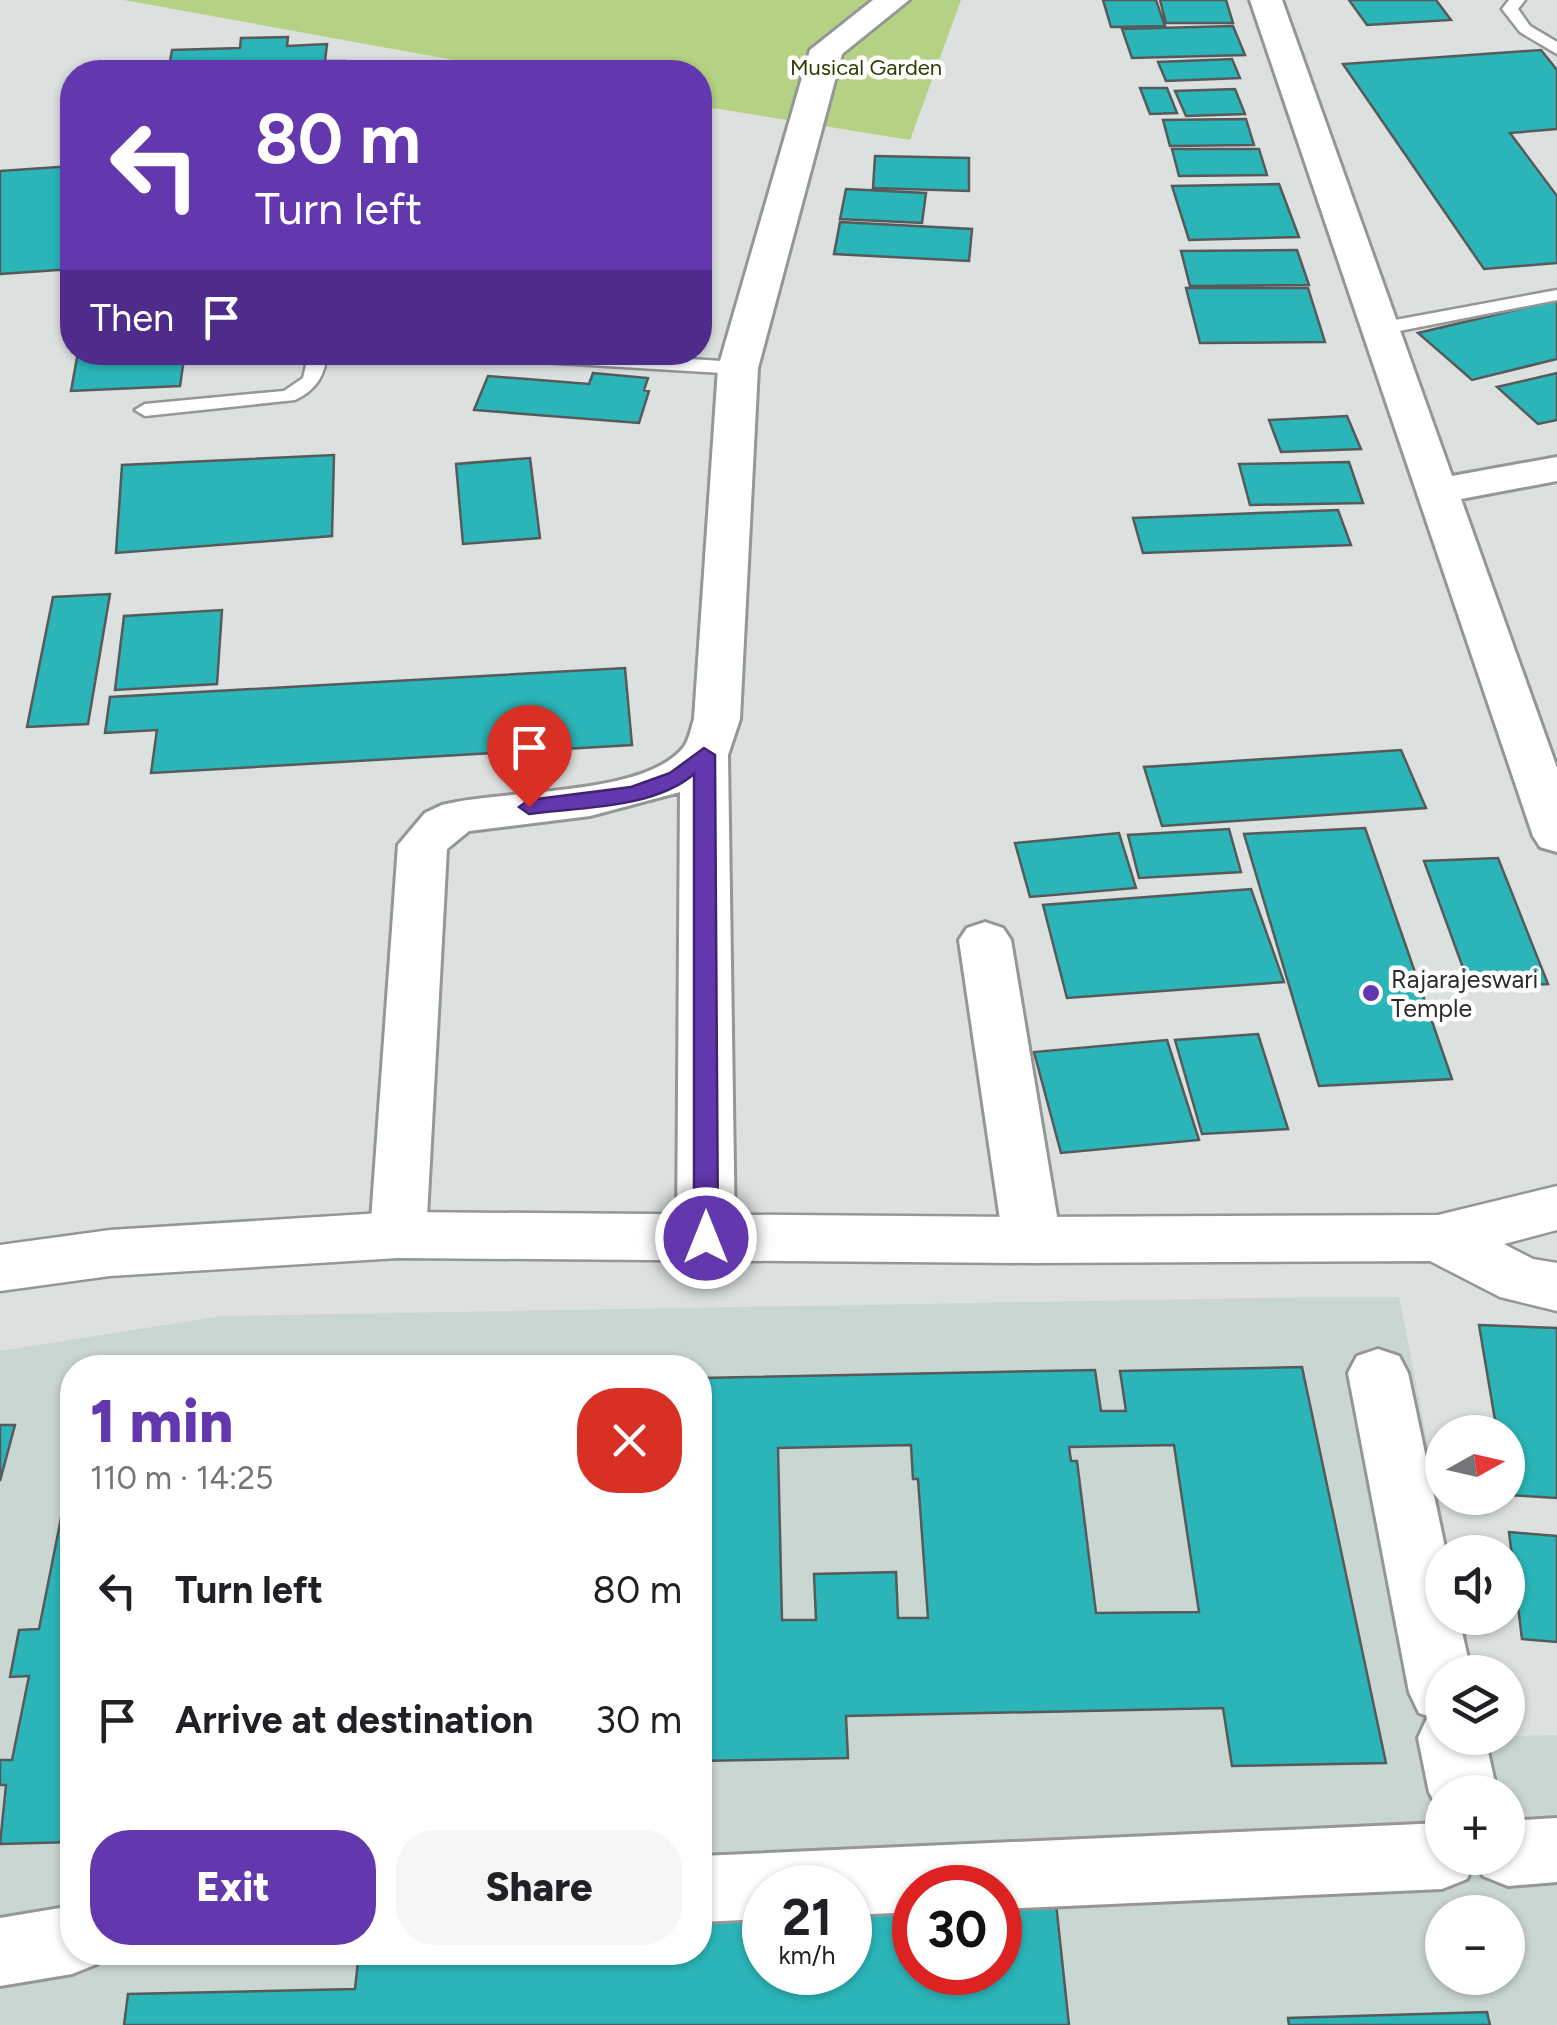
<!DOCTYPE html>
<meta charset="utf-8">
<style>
:root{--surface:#fff;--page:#f6f6f6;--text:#202124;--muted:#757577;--accent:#6337ae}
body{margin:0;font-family:Figtree,sans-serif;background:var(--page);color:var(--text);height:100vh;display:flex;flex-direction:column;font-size:38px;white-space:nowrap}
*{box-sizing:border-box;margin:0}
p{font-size:32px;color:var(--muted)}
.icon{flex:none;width:55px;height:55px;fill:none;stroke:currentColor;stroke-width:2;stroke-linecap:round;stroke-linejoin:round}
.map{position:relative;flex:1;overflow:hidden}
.drawer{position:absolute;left:60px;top:1355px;width:652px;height:610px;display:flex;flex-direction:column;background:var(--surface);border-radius:40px;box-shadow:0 2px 8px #0004}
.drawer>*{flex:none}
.top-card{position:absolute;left:60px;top:60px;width:652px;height:305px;border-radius:40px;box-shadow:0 2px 8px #0004;background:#6337ae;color:#fff;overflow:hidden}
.needle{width:65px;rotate:82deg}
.controls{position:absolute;left:1425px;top:1415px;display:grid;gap:20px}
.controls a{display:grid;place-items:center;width:100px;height:100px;border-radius:50%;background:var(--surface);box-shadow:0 2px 8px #0004;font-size:50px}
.speed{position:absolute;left:742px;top:1865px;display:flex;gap:20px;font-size:50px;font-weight:700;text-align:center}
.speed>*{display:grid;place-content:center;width:130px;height:130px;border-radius:50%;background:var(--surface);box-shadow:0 2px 8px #0004;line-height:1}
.speed small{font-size:25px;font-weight:400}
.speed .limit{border:15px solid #d22;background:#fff;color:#111}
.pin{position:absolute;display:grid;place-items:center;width:85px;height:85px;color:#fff;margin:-102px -42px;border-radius:50% 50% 50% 0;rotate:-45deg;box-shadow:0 0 10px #0007}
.pin .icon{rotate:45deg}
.me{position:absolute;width:110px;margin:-55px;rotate:0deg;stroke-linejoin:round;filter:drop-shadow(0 0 8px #0008)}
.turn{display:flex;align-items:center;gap:35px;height:210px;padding:0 30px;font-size:45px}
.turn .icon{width:130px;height:130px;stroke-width:2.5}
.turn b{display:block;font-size:70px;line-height:85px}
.then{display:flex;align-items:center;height:95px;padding:0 30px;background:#0003;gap:20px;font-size:38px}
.round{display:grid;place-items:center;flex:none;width:105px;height:105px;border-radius:40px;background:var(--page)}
.summary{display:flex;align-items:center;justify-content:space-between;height:170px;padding:0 30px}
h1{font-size:60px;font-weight:800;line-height:75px;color:var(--accent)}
.cta{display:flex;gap:20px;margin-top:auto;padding:20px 30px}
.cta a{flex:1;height:115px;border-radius:40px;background:var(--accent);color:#fff;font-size:40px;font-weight:800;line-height:115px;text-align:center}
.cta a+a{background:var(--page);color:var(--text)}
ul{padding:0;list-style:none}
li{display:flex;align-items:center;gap:30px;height:130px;padding:0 30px}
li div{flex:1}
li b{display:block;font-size:38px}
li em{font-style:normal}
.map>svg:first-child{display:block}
.built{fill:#cad6d2;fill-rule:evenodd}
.green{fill:#b5d284}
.building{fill:#2bb5b9;stroke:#575a5a;stroke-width:2.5;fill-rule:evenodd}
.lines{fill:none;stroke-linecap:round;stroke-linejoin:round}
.lane-casing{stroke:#949796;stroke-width:5}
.street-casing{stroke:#949796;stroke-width:6}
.highway-casing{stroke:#949796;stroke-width:5}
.lane{fill:#fff;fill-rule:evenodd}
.street{fill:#fff;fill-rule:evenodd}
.highway{fill:#fff;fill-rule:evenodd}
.route{fill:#6337ae;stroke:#402471;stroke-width:2.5}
.poi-dot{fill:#6337ae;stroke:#fff;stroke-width:4}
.labels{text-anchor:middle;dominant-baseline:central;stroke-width:9;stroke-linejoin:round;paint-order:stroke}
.far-park-label{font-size:22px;fill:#2d3e00;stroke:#fff}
.poi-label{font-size:25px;fill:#2b2d2c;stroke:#fff;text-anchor:start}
</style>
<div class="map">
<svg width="1557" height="2025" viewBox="0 0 1557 2025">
<rect width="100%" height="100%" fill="#dce0df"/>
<path class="built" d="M1319,1297H1399L1449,1552H1442V1618H1462L1473,1672H1442V1738L1557,1735V2025H0V1351L222,1316ZM72,1368H700V1952H72ZM1442,1792H1508V1858H1442ZM765,1888H850V1972H765ZM915,1888H1000V1972H915ZM1442,1912H1508V1978H1442Z"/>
<path class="green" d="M124,0H961L910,140L700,106V72H519Z"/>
<path class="building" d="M1103,0H1156L1165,26L1111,27Z
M1160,0H1226L1233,23H1166Z
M1349,0H1436L1451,20L1367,25Z
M1233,26L1245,55L1132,58L1122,29Z
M288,37L287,46L327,44L325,61H345L344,72H150L151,67H169L172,50L240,48L241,38Z
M1541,50L1557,70V129L1510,133L1557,196V263L1484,269L1343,64Z
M1232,59L1240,78L1166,81L1158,62Z
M1140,88H1167L1177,113L1150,114Z
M1235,89L1245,114L1186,116L1175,91Z
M1246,119L1254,145L1170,146L1163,120Z
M1172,149H1259L1267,175L1179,176Z
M875,156L969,158V191L873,188Z
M72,166V269L0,274V171Z
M1279,184L1299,237L1189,240L1172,186Z
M846,189L926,193L922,223L840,219Z
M840,222L972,229L969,261L834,254Z
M1297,250L1309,285L1190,286L1181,251Z
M1186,288H1308L1325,342L1200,343Z
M1557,300V359L1472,380L1418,333Z
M78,352H185L180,386L71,391Z
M593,373L648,378L644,390L649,391L639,423L474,410L488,376L589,384Z
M1557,373V420L1538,424L1497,387Z
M1347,416L1361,449L1281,452L1269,420Z
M334,455L332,536L116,553L122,465Z
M530,458L540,538L463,544L456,464Z
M1349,462L1363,503L1250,505L1239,464Z
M1338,510L1351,545L1143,553L1133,518Z
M110,594L88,724L27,727L53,597Z
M222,610L217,684L115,690L124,616Z
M625,668L632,745L151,773L157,730L105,733L110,697Z
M1401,750L1426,808L1162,826L1144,767Z
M1365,828L1452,1079L1319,1086L1244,834Z
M1229,829L1241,872L1139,878L1128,835Z
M1119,833L1136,888L1030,897L1015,843Z
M1498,858L1548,984L1470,987L1424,861Z
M1251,889L1284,982L1067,998L1043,905Z
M1258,1034L1288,1129L1202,1134L1175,1040Z
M1167,1040L1199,1140L1061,1153L1034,1052Z
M1479,1325L1557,1328V1498L1508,1495V1432H1497Z
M1302,1367L1386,1763L1232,1766L1223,1708L846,1716L848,1758L700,1761V1378L1095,1370L1101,1411H1126L1120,1371ZM911,1445L913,1479H918L928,1618H898L896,1572L814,1574L816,1620H782L778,1448ZM1174,1445L1199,1612L1096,1613L1077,1461H1071L1069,1447Z
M0,1425H15L0,1481Z
M72,1463V1842L0,1844L6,1785H0V1760H12L29,1676L10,1677L19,1630L39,1629Z
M1509,1532L1557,1536V1642L1522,1639Z
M842,1868L915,1907V1972H1000V1905L1056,1903L1069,2025H124L128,1994L355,1989L359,1952H700V1907L765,1888V1972H850V1888Z
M1487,2012L1490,2025H1289L1288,2018Z"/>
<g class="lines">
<g class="lane-casing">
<path id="lane" d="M1509,0H1525L1518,9L1530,26L1557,42V54L1520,32L1502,9Z
M1557,290V300L1379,335L1370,329L1379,323Z
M309,352H327C325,376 316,390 295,400L145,416L135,410L145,404L284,391L303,378Z
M468,352H577L738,362L747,368L738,374L477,358Z"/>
</g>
<g class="street-casing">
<path id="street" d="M873,0H909L842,54L758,368L740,719L728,755L735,1238L726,1254L706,1260L686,1254L677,1238L680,792L590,816L469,831L447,849L426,1235L418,1250L398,1257L378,1250L370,1235L398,845L425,813L442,805C502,789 643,797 683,748C689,741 691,728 694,719L718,368L810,50Z
M1250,0H1282L1452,476L1557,457V481L1461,499L1557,768V852L1540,847L1533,836Z
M985,922L1003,928L1011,940L1061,1240L1052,1256L1032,1262L1012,1256L1003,1240L959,940L967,928Z
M1378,1349L1399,1356L1408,1373L1446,1552H1442V1618H1459L1471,1672H1442V1738H1485L1497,1792H1442V1816L1429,1792L1418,1738L1428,1716L1419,1713L1409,1692L1348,1373L1357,1356Z
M1557,1818V1882L1508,1886L1483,1876L1476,1858L1467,1879L1442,1889L1000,1909V1888H915V1912L850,1915V1888H765V1919L700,1922V1856L1442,1823V1858H1508V1821Z
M72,1906V1952H102L97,1964L72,1974L0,1986V1918Z"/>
</g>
<g class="highway-casing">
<path id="highway" d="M1557,1186V1230L1504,1244L1533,1259L1557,1263V1311L1500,1297L1430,1261L1032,1263L398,1258L110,1276L0,1291V1245L110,1230L398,1212L1032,1217L1438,1215Z"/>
</g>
<use href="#lane" class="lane"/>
<use href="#street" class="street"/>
<use href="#highway" class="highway"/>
</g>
<path class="route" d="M704,748L715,755L718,1238L715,1244H697L694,1238V774C653,809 580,807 529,814L519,807L529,800L631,787L670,773Z"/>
<circle class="poi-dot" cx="1371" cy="993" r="10"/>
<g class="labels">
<g class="far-park-label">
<text x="866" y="67">Musical Garden</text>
</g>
<g class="poi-label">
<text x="1391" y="979">Rajarajeswari<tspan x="1391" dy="29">Temple</tspan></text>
</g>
</g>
</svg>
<div class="controls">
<a><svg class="needle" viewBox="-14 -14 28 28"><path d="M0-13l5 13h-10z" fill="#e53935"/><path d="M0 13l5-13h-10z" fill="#757577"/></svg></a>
<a><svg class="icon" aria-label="sound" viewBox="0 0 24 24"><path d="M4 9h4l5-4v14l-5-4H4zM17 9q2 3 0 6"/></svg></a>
<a><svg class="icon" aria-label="layers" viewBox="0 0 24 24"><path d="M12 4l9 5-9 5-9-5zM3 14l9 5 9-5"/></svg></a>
<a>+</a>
<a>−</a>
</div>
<div class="speed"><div>21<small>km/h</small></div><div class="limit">30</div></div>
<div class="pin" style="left:529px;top:807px;background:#d93025"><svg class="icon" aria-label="arrive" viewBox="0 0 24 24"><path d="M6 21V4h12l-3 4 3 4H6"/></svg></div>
<svg class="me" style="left:706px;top:1238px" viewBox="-20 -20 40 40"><circle r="17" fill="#6337ae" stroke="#fff" stroke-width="3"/><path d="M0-11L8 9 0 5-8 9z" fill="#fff"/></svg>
<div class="top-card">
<div class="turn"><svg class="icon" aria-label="left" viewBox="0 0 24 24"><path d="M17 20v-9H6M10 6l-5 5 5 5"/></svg><div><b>80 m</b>Turn left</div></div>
<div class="then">Then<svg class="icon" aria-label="arrive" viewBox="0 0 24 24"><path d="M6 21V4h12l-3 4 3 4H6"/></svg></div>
</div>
<section class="drawer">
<div class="summary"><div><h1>1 min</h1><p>110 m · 14:25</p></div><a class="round" style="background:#d93025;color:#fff"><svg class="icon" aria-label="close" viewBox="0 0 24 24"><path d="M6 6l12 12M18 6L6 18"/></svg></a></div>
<ul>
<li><svg class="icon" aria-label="left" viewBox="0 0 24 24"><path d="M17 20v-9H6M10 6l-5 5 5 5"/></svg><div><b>Turn left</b></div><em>80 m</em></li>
<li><svg class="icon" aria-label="arrive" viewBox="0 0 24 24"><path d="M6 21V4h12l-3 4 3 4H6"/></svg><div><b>Arrive at destination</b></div><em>30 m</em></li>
</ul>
<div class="cta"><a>Exit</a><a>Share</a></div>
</section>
</div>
